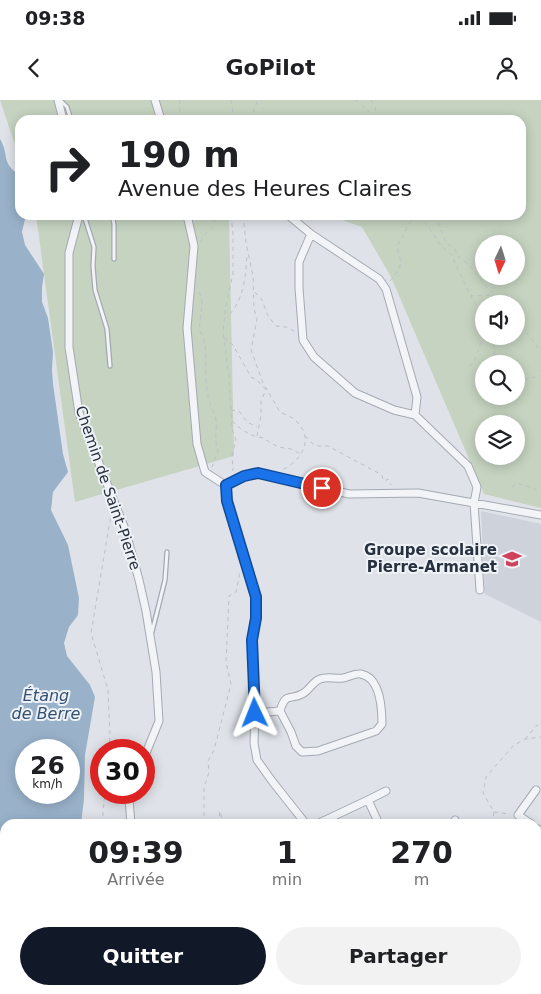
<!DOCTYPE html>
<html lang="fr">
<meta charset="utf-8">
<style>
:root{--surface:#fff;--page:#f2f2f2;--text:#202124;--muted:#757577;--accent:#111827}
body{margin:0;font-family:"DejaVu Sans",sans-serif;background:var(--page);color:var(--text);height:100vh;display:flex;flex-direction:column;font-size:19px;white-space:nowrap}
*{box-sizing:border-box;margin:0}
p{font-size:16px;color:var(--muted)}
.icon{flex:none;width:28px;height:28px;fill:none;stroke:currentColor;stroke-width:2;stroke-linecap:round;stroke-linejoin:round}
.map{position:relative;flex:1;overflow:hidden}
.drawer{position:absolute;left:0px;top:719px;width:541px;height:176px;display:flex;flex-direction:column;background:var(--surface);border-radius:15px 15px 0 0;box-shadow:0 2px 12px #0003}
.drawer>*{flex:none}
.top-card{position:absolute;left:15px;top:15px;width:511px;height:105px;border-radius:15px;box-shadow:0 2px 12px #0003;background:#fff;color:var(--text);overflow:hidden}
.needle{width:32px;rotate:184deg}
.buttons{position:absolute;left:475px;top:135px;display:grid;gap:10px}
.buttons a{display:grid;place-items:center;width:50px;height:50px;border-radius:50%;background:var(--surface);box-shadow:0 2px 12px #0003;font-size:25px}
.speed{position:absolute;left:15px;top:639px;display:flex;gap:10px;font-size:25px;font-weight:700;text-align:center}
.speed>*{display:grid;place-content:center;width:65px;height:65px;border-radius:50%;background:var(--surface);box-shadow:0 2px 12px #0003;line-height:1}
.speed small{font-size:12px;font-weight:400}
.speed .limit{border:8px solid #d22;background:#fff;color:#111}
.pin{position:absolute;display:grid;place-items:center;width:42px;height:42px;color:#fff;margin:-21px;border:2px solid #fff;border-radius:50%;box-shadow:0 1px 5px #0007}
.me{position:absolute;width:55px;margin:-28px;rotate:358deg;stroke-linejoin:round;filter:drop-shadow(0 0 4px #0008)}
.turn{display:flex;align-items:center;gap:18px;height:105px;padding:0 20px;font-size:22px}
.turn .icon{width:65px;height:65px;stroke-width:2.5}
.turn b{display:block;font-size:35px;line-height:42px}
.eta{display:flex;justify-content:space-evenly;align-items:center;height:85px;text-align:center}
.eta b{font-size:30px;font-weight:700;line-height:35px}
.primary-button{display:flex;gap:10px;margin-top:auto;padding:10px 20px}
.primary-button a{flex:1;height:58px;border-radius:30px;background:var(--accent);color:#fff;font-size:20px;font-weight:700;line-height:58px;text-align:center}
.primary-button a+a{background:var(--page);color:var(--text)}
.status{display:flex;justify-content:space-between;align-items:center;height:35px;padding:0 25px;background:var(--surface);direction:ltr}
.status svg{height:14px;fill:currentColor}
header{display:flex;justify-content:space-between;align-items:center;height:65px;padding:0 20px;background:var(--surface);font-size:22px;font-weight:700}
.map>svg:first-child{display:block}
.built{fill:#cdd2db}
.green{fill:#c5d3c0;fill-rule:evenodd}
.water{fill:#99b2ca;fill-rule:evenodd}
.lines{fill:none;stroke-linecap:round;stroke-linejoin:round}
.service-casing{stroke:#a4aab3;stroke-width:5.5}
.minor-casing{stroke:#a4aab3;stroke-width:9}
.path{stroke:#bdc1c7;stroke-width:1;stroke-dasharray:4 4;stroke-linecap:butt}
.service{stroke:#f2f4f7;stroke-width:3}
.minor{stroke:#f2f4f7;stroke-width:7}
.route-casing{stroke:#114b97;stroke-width:12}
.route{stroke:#1a73e8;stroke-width:9}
.labels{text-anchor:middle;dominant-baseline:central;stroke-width:4;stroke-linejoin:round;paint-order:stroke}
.street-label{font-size:15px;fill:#283140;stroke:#eff2f6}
.poi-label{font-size:15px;font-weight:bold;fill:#283140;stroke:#eff2f6;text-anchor:end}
.water-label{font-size:16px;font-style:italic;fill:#315275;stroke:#eff2f6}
</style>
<div class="status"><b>09:38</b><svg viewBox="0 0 49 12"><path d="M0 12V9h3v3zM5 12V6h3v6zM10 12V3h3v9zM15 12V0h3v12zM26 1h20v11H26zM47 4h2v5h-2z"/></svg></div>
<header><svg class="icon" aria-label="back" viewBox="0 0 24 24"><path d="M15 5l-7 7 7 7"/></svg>GoPilot<svg class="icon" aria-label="person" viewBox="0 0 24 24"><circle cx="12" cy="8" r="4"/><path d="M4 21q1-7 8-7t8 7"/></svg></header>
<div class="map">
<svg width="541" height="894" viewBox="0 0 541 894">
<rect width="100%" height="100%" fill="#dfe3e9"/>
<path class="built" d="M481,411L541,424V522L485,494Z"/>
<path class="green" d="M0,0H541V408L484,394L391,177L362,127L328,115H521V20H20V60ZM484,144H516V176H484ZM484,204H516V236H484ZM484,264H516V296H484ZM484,324H516V356H484Z
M36,115H229L234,356L75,402Z"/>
<path class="water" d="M0,39C10,55 0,63 20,75V115H26L22,132L25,145L44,174L42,187V202L48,218L53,252L52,270L53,284L63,354L68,372L53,392L51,410L68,445L79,498L78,515L69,527L64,543L67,556L90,585L95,597L85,655L84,699L81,724H5V890H104L107,894H0ZM26,650H69V692H26Z"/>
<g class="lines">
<g class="service-casing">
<path id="service" d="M61,1L67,7L71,20
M84,115L94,147L93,166L95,190L107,229L110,266
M112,115L114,124V159
M152,532L165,480L167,452"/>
</g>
<g class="minor-casing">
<path id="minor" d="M58,0L63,20
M155,0L161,20
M79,115L69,153V247L79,313L125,429L139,480L146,511L156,572L159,621L144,658
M187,115L194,146L187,228L197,344L205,372L225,385
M288,115L311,134L379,179L386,189L417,297L415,315L468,366L477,387L474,403L480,490
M311,134L299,162V188L303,240L314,257L355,293L394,310L415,315
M225,385L227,401L256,497V518L252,541L255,613L254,643L257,660L272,681L306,724
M225,385L244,376L258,373L349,394L418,393L541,415
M255,613L280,611L291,632L296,646L302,652L318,651L376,631L382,624C382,609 381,578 361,574C355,573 349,577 343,578C335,579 327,576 320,579C312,582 309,591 302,594C290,601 286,591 280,611
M368,700L386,691
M455,720L457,724
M131,724L129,699L131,692
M317,724L368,700L379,724
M531,724L518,715L536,690
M536,728L541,731
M541,768C537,785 535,796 541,812
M155,890L156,894
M327,890L333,892L358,890
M381,890L386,894
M293,894L299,890
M374,894L375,890"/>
</g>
<path class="path" d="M180,0L179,8L183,20
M231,0L234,20
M355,0L367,9L376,20
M371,0L375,7L377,20
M250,20L258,0
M231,115L233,134V174L226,205L223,232L229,276L232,329L236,340L232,355L233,371
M243,115L246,143L253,176L254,209L257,219L251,250L263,283L280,312C286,315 293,317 297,322C315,340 301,361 282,370
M420,115L442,147L451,154L470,195L477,206L484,219
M435,115L446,142L455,149L458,156L471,167L485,185L503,204
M201,142L203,136L212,129L217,115
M390,181L399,170L401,162L397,146L414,115
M199,192C206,207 198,215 200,229C200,233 203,236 204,240C207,252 205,264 206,277C206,284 207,290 208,296C208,304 216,312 216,321C217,331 214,341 218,351L212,367
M255,192L262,200L268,216L276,226L286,227L294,231
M470,196L494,195
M224,219C244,205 246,175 247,153
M516,220L541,251
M492,236L496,264
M224,238L233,245L251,277L257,280L266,290L261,301V316L257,336
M469,266L473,264L482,240V217
M516,278L526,279L541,276
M231,310L239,311L247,322L257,327
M232,321L241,329L251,335L263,338L278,347L291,349L301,354
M305,336L313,344L319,346H328L382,375L383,380L385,381L388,379L391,385
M512,387L517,383L533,388L541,393
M525,639L541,621
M109,650L110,635L108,590L91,533L111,415
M494,712L510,714
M102,724L105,692
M204,724V688L209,672L208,661L214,650L231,584L226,562L229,496L236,492L240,472
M218,724L220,711L223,724
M492,724L494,712L483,693L486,677L513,646L525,639L541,637
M130,890V894
M213,890L214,894
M244,890L245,894
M536,890L538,894
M498,894L503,890"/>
<use href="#service" class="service"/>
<use href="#minor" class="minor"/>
</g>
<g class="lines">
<g class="route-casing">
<path id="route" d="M255,613L252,540L256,518V497L227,401L226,385L244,376L258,373L322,388"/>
</g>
<use href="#route" class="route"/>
</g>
<defs>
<g id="school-bare" transform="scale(1.5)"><path d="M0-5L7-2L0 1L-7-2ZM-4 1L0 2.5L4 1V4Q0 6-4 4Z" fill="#d0415c" stroke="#eff2f6" stroke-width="2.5" paint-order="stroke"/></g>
</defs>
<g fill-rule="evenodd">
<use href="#school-bare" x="512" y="459"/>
</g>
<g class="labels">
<g class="street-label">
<text transform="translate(108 388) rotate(71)">Chemin de Saint-Pierre</text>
</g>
<g class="poi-label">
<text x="497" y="450">Groupe scolaire<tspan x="497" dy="17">Pierre-Armanet</tspan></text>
</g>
<g class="water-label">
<text x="46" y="595">Étang<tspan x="46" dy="18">de Berre</tspan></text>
</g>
</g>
</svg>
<div class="buttons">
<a><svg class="needle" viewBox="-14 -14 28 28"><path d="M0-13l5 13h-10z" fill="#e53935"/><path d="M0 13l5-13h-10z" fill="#757577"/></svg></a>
<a><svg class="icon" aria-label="sound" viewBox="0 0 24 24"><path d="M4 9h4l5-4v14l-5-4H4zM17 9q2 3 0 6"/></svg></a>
<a><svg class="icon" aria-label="search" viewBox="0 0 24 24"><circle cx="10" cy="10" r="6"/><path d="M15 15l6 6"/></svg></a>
<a><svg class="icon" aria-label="layers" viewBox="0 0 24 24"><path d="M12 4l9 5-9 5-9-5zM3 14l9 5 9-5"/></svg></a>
</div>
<div class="speed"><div>26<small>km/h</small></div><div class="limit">30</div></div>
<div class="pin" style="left:322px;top:388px;background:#d93025"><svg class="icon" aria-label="arrive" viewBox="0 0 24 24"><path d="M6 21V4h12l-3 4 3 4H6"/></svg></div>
<svg class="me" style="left:255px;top:613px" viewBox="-20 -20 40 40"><path d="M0-17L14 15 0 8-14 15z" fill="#1a73e8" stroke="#fff" stroke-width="4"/></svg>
<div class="top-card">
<div class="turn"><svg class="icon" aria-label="right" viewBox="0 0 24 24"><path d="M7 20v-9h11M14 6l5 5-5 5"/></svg><div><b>190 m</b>Avenue des Heures Claires</div></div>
</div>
<section class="drawer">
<div class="eta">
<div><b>09:39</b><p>Arrivée</p></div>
<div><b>1</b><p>min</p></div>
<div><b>270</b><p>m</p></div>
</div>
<div class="primary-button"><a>Quitter</a><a>Partager</a></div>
</section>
</div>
